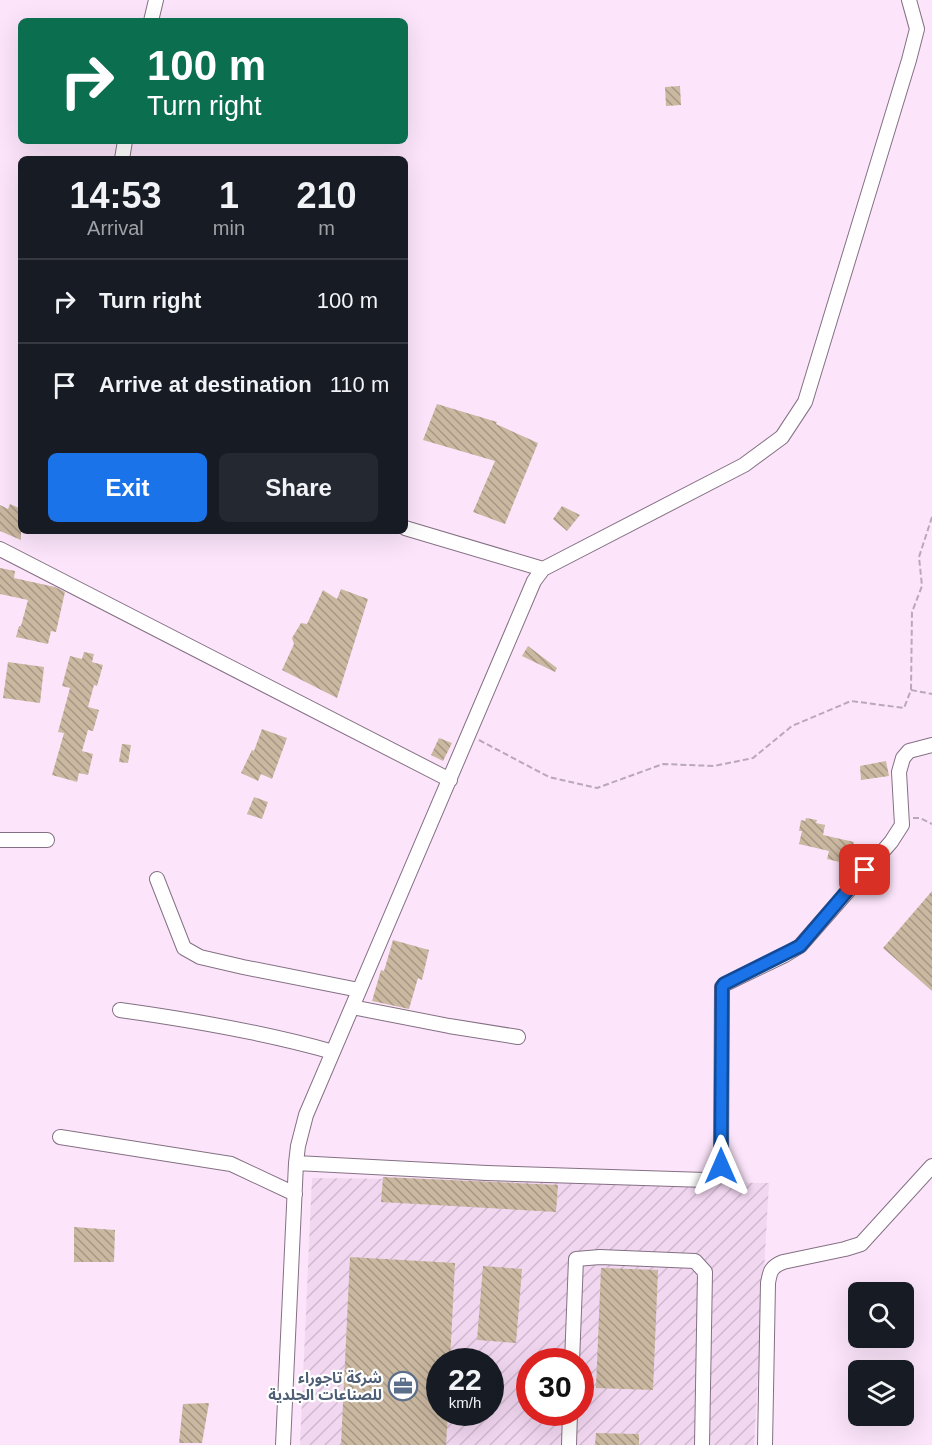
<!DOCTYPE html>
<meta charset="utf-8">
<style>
:root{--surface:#171b24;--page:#242831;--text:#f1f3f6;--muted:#9ea1a6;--line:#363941;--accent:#1a73e8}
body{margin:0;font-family:Arial,"Noto Sans Arabic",sans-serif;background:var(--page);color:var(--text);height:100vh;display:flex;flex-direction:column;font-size:22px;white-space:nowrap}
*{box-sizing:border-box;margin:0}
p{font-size:20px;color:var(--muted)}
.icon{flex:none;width:33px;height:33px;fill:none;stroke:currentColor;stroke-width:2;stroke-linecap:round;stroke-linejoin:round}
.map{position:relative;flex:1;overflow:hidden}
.drawer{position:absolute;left:18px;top:156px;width:390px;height:378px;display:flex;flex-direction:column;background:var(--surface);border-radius:9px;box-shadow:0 6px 24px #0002}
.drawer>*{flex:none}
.top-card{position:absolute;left:18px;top:18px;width:390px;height:126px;border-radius:9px;box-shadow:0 6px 24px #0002;background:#0b6e4f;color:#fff;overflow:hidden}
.fabs{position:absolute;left:848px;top:1282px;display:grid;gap:12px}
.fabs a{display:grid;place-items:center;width:66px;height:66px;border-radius:9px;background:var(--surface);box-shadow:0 6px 24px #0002;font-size:30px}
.speed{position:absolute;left:426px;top:1348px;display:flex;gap:12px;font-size:30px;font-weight:700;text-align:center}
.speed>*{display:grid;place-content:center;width:78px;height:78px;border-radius:50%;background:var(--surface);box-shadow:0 6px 24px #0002;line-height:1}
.speed small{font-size:15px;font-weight:400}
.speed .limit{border:9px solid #d22;background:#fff;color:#111}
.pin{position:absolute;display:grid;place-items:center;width:51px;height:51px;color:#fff;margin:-26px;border-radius:12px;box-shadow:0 3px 9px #0006}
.me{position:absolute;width:66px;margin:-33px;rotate:0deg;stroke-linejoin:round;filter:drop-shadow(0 0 4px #0008)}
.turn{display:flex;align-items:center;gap:21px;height:126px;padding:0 30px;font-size:27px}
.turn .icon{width:78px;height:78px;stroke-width:2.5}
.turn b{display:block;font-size:42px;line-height:51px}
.eta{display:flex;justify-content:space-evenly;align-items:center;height:102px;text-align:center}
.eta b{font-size:36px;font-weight:600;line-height:42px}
.primary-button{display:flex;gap:12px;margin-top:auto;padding:12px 30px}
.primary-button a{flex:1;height:69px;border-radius:9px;background:var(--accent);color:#fff;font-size:24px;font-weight:600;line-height:69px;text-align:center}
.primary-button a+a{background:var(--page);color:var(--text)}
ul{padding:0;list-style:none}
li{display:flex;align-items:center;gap:18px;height:84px;padding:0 30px;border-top:2px solid var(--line)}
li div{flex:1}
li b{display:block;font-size:22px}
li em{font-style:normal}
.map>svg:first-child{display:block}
.industrial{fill:url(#industrial-furrows);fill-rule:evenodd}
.building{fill:url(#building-back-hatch)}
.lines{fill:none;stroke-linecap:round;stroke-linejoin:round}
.minor-casing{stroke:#847083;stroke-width:16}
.path{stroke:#baa8b9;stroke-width:2;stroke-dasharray:6 3;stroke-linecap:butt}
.minor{stroke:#fff;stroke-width:14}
.route-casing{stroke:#114b97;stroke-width:15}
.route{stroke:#1a73e8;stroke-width:10}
.labels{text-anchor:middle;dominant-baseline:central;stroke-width:4.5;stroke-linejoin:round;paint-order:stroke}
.service-label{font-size:15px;font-weight:bold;fill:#4e5e75;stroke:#fff;text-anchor:end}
</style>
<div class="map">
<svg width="932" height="1445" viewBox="0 0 932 1445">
<defs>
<pattern id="industrial-furrows" width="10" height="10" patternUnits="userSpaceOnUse" patternTransform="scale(1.5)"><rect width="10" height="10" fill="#f2d7f1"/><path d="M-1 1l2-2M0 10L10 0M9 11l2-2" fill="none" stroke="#d0b9cf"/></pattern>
<pattern id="building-back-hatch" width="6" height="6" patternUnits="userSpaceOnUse" patternTransform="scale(1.5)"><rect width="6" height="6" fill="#cbb8a1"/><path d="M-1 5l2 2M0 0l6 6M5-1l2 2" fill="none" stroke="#a69684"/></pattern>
</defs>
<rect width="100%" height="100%" fill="#fce5fb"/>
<path class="industrial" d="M312,1178L769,1183L754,1445H300ZM440,1362H490V1413H440ZM530,1362H580V1413H530Z"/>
<path class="building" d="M680,86L681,105L666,106L665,87Z
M437,404L497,422L496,424L538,443L505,524L473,512L495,461L423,440Z
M10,504L21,509V540L0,531V505L8,509Z
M562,506L580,515L567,531L553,519Z
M0,568L15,571L14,578L55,587L65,592L56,632L51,631L48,644L16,637L19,626H21L28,600L0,594Z
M341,589L368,599L337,698L282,670L294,644L292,638L301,623L307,624L323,590L337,599Z
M528,646L557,668L555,672L522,656Z
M84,652L94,654L92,662L103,665L97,686L94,685L88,707L99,710L93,731L88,730L82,751L93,754L88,775L79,773L77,782L52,775L64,733L58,732L70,688L62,686L70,656L82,659Z
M8,662L44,667L40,703L3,698Z
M262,729L287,738L272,779L261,774L258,781L241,773L252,750L254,751Z
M439,738L452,743L443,761L431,755Z
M122,744L131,745L128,763L119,762Z
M886,761L889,776L861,780L860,766Z
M254,797L268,802L262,819L247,814Z
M806,818L817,820L816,823L825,825L823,835L854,842L848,864L827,859L829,851L799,844L802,831H799L801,820L805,821Z
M932,891V991L883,948Z
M393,940L429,950L422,980L418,978L409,1009L372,1001L381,970L384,971Z
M383,1177L558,1185L556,1212L381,1202Z
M74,1227L115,1230L114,1262H74Z
M350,1257L455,1263L450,1362H440V1413H448L446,1445H341Z
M483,1266L522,1269L516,1343L477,1340Z
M601,1268L658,1270L653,1390L596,1388Z
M209,1403L202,1443H179L183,1404Z
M596,1433L639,1434V1445H595Z"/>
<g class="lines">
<g class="minor-casing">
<path id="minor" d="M151,21L156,0
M122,159L125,141
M405,528L543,569
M0,549L450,780
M0,840H47
M157,879L184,948L200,957L243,967L359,990
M352,1007L449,1026L518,1037
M120,1010C192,1020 263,1032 333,1052
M60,1137L231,1164L295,1194
M296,1163L487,1173L706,1180L715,1176L721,1166L722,987L725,984L785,955L800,946L891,842L902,825L899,772L903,758L909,751L932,745
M572,1362L576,1259L600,1257L695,1261L705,1272L702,1445
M283,1445L296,1163L298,1146L306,1115L534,581L543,569L744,465L782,437L805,402L909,60L917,29L909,0
M569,1445L570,1413
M765,1445L768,1283C770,1271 771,1267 783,1262L845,1249L861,1244L932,1166"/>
</g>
<path class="path" d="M911,690L932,694
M479,740L549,777L597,788L663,764L714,766L753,758L792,726L851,701L904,708L911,690L912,612L922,586L919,557L932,517
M913,818H920L932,824"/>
<use href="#minor" class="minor"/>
</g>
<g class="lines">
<g class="route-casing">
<path id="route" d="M721,1166L722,987L724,984L800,946L865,870"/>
</g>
<use href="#route" class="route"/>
</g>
<defs>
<g id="office-ring" transform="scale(1.5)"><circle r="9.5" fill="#fff" stroke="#5c6f8a" stroke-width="1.5"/><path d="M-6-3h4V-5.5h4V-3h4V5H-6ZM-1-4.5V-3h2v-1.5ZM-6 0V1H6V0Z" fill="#5c6f8a"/></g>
</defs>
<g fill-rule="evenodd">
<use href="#office-ring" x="403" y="1386"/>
</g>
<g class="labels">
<g class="service-label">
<text x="382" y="1377">شركة تاجوراء<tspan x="382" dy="17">للصناعات الجلدية</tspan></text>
</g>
</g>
</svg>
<div class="fabs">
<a><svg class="icon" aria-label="search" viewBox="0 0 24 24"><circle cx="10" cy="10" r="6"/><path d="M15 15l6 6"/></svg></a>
<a><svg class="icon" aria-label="layers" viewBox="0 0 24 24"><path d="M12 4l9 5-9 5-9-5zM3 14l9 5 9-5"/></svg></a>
</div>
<div class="speed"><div>22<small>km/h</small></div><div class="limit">30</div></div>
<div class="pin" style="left:865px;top:870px;background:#d93025"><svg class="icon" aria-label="arrive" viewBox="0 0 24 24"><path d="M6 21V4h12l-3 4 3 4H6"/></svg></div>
<svg class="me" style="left:721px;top:1166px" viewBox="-20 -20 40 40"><path d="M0-17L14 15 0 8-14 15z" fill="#1a73e8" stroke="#fff" stroke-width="4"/></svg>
<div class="top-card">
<div class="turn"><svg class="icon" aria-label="right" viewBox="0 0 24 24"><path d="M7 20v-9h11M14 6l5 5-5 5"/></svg><div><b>100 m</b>Turn right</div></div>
</div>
<section class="drawer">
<div class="eta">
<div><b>14:53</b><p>Arrival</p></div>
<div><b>1</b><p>min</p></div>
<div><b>210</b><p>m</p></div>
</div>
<ul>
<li><svg class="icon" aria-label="right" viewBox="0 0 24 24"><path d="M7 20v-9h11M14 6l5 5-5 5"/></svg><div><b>Turn right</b></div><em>100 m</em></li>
<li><svg class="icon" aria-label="arrive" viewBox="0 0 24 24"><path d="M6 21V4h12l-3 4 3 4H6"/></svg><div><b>Arrive at destination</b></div><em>110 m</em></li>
</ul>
<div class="primary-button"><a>Exit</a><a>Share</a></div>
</section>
</div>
